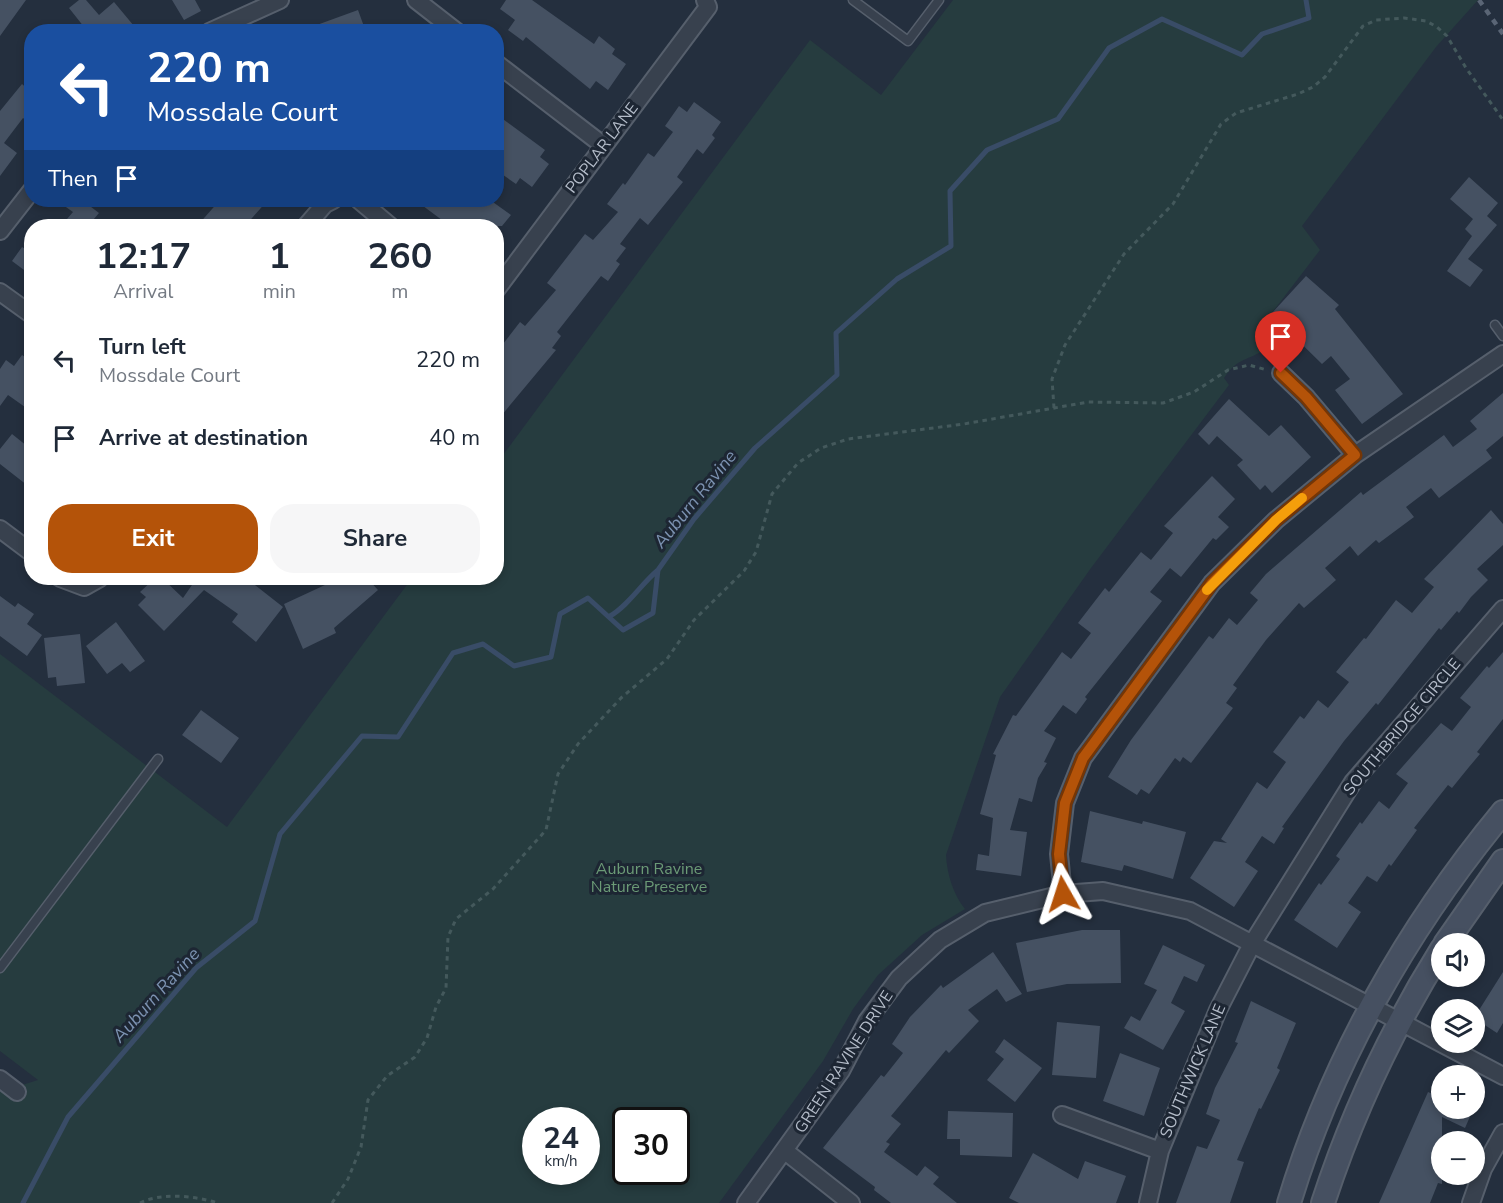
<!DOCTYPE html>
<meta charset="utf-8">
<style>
:root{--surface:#fff;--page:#f6f6f7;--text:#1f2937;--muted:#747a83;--accent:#b45309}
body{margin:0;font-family:"Nunito Sans",sans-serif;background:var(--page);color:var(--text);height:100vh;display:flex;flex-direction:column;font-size:22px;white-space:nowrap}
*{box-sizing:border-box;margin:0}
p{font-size:20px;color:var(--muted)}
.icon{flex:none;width:33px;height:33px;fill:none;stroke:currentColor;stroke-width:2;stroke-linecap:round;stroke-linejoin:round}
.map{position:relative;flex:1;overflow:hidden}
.panel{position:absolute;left:24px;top:219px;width:480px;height:366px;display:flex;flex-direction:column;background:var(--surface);border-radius:24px;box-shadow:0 3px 9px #0003}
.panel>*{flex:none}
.hud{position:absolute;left:24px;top:24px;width:480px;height:183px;border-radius:24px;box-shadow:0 3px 9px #0003;background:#1a4fa0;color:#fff;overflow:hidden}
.tools{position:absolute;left:1431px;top:933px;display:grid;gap:12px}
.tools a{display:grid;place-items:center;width:54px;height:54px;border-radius:50%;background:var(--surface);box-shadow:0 3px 9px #0003;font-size:30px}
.speed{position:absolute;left:522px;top:1107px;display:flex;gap:12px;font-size:30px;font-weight:700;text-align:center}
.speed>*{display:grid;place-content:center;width:78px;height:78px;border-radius:50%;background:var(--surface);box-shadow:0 3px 9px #0003;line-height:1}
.speed small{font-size:15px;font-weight:400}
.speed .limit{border:3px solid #111;border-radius:9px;background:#fff;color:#111}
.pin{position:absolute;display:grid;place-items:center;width:51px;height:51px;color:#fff;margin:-62px -26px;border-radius:50% 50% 50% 0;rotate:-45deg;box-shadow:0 0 6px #0007}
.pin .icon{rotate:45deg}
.me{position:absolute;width:66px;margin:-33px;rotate:354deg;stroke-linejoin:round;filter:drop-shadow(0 0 4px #0008)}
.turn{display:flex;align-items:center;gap:21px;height:126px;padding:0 24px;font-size:27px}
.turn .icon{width:78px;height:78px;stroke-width:2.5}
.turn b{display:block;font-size:42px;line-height:51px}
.then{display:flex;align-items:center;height:57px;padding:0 24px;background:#0003;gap:12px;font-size:22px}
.eta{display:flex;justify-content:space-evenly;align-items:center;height:102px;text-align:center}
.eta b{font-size:36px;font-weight:700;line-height:42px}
.button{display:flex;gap:12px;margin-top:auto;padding:12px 24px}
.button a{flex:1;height:69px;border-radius:24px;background:var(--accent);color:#fff;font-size:24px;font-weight:700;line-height:69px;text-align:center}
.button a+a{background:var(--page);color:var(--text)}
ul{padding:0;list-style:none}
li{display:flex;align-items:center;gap:18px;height:78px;padding:0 24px}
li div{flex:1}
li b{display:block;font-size:22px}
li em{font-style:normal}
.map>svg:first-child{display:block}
.green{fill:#263c3f;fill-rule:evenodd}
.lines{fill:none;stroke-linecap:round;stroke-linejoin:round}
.stream{stroke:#394c67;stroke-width:5}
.building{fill:#455162}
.lane-casing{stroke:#565f6c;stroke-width:11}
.street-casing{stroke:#565f6c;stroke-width:20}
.secondary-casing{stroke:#565f6c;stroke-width:26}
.path{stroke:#44595c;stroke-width:3;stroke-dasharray:4.5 4.5;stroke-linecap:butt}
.lane{stroke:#38414e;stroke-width:8}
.street{stroke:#38414e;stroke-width:16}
.secondary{stroke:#465061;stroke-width:22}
.rail{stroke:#5a6575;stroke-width:4.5;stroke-dasharray:6 6;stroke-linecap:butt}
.route-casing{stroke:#753606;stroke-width:15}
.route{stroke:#b45309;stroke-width:10}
.slow{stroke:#f59e0b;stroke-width:10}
.labels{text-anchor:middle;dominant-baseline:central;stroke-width:6;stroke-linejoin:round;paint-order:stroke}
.street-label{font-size:16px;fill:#b4bcc9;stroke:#1d2633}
.park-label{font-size:16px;fill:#6b9a76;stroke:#1d2633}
.water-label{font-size:18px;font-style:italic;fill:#7c92b1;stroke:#1d2633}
</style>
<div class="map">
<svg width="1503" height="1203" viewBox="0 0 1503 1203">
<rect width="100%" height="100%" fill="#242f3e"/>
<path class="green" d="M953,0H1304L1308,12L1306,0H1478L1436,47L1302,226L1320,250L1271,314L1267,348C1247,362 1239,356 1224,378L1229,385L1091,568L1000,697L946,855C947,874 953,894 965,909L922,935L878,975L853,1009L823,1061L719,1203H0V1092L38,1080L0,1051V654L227,827L412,578H496L497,463L810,40L881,95ZM536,1120H586V1172H536ZM626,1120H676V1172H626Z"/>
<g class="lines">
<path class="stream" d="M610,616C628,606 641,584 658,570
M23,1203L68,1117L196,968L255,921L280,834L362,736L398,737L453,653L483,644L514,666L551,657L560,614L588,598L623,630L653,613L658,570L694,519L755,448L837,375L836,333L897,279L951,246L950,191L987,150L1058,119L1109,48L1162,19L1242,55L1262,34L1309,18L1306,0"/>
</g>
<path class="building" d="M0,0H26L0,36Z
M79,0H86L99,15L114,2L139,32H88L69,8Z
M172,0H195L201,11L184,20Z
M506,0H532L594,44L599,36L615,49L612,54L626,64L608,90L596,81L590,89L526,37L523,41L508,30L515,20L500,9Z
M358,10L366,32H303V30Z
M22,84L32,93V125L23,118L4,143L17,153L0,176V111Z
M694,102L721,122L712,135L715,138L703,154L697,149L677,177L683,182L648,225L640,218L620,244L626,248L616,261L620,264L608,281L601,276L557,332L561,336L552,348L556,350L496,422V353L520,322L525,326L556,290L547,283L585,234L593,240L618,212L607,204L623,183L625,185L648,153L654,157L673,132L665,126L679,106L687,112Z
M496,114L545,150L540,157L549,164L532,187L520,178L516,184L496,170Z
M1469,177L1498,203L1487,216L1497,225L1468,259L1483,270L1470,287L1447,271L1472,236L1465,229L1473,219L1450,199Z
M56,200H82L99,213L88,226H61L73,212Z
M220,200H268L245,226H197Z
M415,200H490L511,215L502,226H450Z
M22,247L32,253V276L12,261Z
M1306,276L1339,305L1335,309L1403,394L1362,424L1335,390L1350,379L1331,356L1322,364L1271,314Z
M22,355L32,362V412L8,395L0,406V369L6,360L14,366Z
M1503,393V436L1486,450L1492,458L1439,498L1431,488L1406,507L1414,517L1379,543L1376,540L1358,556L1350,546L1325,568L1336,580L1304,608L1299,603L1266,640L1233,685L1237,688L1226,703L1233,708L1191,763L1183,757L1180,762L1175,758L1149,794L1141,789L1137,795L1108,777L1131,740L1209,636L1213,639L1229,618L1237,625L1258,600L1250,593L1266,574L1361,492L1363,495L1444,435L1453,447L1477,429L1470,421Z
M1229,399L1269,436L1281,425L1311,457L1272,493L1265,485L1260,490L1237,465L1243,460L1217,436L1209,445L1198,434Z
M12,434L32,450V489L0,464V449Z
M1212,476L1235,499L1218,517L1229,527L1216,540L1213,538L1181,577L1170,568L1150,592L1162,601L1085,697L1087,699L1076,714L1063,705L1044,731L1056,738L1044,762L1047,763L1038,778L1032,802L1019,798L1010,830L1027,832L1021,876L976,870L978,854L989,856L993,818L980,814L996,755L993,754L1013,715L1016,716L1062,652L1071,659L1091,633L1078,623L1105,588L1109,592L1141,552L1151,560L1173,533L1164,526Z
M1491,510L1503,524V545L1477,569L1488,580L1471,597L1459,613L1457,611L1441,630L1439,628L1378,705L1376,703L1344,741L1282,827L1284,828L1274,844L1262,836L1245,862L1258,871L1234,907L1190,878L1214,841L1227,843L1221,839L1257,782L1267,789L1286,762L1273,752L1300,716L1304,719L1318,700L1328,708L1349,682L1336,672L1364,638L1366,639L1396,600L1412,613L1434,587L1424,579Z
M155,578H162L183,598L194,582L188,578H246L283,607L256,642L232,622L238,614L204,590L164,631L138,605L146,597L140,592Z
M334,578H367L378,590L334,628L336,633L303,649L284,604L325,585Z
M0,596L15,607L18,603L34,614L27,624L42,635L27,656L0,636Z
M116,622L145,661L130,672L122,663L107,674L86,646Z
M80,634L85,683L57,686L56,677L48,678L44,638Z
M1503,652V719L1477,752L1480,754L1469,767L1452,788L1448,785L1414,828L1417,830L1391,866L1389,864L1377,882L1367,876L1348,903L1361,912L1337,948L1294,920L1319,883L1321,885L1340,859L1336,856L1360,822L1362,824L1379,801L1389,809L1408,783L1396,774L1441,723L1452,731L1471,707L1460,698L1487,666L1489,668Z
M201,710L239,738L221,763L182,735Z
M1090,811L1142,824L1143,821L1186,832L1173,879L1124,865L1122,871L1081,862Z
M1082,930H1120L1121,983L1067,984L1027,992L1016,943Z
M1163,945L1205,965L1197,982L1184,976L1171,1003L1185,1011L1163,1050L1124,1028L1131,1016L1140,1021L1157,990L1144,984Z
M993,952L1022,994L1006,1002L997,989L968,1010L979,1021L949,1053L946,1050L891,1116L901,1124L886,1142L890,1144L884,1152L917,1176L925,1166L939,1177L933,1184L957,1203H891L874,1190L875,1187L823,1148L881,1075L884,1077L903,1053L892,1044L910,1017L941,985L943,988Z
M1503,972V1023L1497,1033L1474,1018Z
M1251,1001L1296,1023L1277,1068L1280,1070L1261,1109L1259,1108L1237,1160L1244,1162L1230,1203H1176L1197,1146L1207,1149L1220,1120L1206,1114L1215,1088L1238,1043L1235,1042Z
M1057,1022L1100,1026L1096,1078L1052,1075Z
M1004,1039L1042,1068L1015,1102L987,1080L1004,1059L995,1052Z
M1120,1053L1160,1068L1144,1116L1103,1101Z
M1428,1092L1442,1098V1108H1464L1472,1112L1465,1128L1442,1117V1184L1438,1183L1430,1203H1379Z
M948,1111L1013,1113L1012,1157L960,1155V1139H947Z
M1033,1153L1078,1179L1085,1161L1126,1176L1116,1203H1019L1009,1198Z"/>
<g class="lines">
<g class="lane-casing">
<path id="lane" d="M853,0L908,41L939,0
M1495,325L1503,336
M0,968L158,759"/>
</g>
<g class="street-casing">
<path id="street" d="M416,0L457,32
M209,32L280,0
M496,63L604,146
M359,200L390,226
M306,226L325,204L333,200
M0,231L32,190
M496,290L708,7L705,0
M0,292L32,315
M1281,373L1306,397L1355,455
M0,529L32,553
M60,578L84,587L100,578
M1063,894L1059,854L1065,803L1083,758L1212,583L1276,520L1355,455L1503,354
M0,1079L17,1092
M1062,1115L1160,1151
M785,1151L851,1203
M746,1203L841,1071L867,1021L899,978L940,940L985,913L1063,894L1103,891L1190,911L1503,1076
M1148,1203L1160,1151L1218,1010L1252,944L1353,782L1503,609
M1471,1203L1483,1169L1503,1133"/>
</g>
<g class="secondary-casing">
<path id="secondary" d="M1445,944L1503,861
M1289,1203C1332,1060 1408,927 1503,812
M1323,1203C1352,1114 1392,1029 1442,949"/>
</g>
<path class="path" d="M1054,408L1052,379L1065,345L1124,254L1173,204L1221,124L1236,113L1298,94L1313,87L1325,77L1363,26L1376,20L1404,18L1426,21L1437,27L1447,36L1466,68L1503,120
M140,1203C162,1192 195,1196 218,1203
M332,1203L348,1179L361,1147L368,1100L387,1076L415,1057L427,1038L436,1007L446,988L448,937L456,919L493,889L546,830L558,774L578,744L621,698L667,659L694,620L744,571L756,552L772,494L798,463L821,448L848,439L964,424L1088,402L1163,403L1194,392L1228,370L1249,365L1267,370"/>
<use href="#lane" class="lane"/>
<use href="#street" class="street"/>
<use href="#secondary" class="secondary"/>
<path class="rail" d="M1479,0L1503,34"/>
</g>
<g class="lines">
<g class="route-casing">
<path id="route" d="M1063,894L1059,854L1065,803L1083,758L1212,583L1276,520L1355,455L1306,397L1281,373"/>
</g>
<use href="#route" class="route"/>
<path class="slow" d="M1207,590L1276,520L1302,498"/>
</g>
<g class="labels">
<g class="street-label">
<text transform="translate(602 148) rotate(-53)">POPLAR LANE</text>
<text transform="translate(1402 727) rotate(-50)">SOUTHBRIDGE CIRCLE</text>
<text transform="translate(844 1062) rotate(-57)">GREEN RAVINE DRIVE</text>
<text transform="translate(1193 1071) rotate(-67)">SOUTHWICK LANE</text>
</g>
<g class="park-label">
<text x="649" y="869">Auburn Ravine<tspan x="649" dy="18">Nature Preserve</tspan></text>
</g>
<g class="water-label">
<text transform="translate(695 499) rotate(-51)">Auburn Ravine</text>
<text transform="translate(156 995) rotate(-48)">Auburn Ravine</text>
</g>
</g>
</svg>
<div class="tools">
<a><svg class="icon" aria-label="sound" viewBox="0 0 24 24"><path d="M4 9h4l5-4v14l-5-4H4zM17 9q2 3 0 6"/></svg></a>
<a><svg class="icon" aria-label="layers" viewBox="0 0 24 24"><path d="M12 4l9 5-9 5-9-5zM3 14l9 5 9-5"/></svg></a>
<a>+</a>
<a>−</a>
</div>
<div class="speed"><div>24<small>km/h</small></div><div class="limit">30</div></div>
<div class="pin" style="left:1281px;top:373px;background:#d93025"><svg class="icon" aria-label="arrive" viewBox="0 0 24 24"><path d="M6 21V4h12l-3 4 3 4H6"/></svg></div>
<svg class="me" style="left:1063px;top:894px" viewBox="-20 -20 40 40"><path d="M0-17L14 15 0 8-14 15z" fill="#b45309" stroke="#fff" stroke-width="4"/></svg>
<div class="hud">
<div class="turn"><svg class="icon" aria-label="left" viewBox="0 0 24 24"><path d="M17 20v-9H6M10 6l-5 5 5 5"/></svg><div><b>220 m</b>Mossdale Court</div></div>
<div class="then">Then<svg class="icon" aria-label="arrive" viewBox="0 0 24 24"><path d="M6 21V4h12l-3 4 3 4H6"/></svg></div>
</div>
<section class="panel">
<div class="eta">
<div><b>12:17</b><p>Arrival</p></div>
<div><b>1</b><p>min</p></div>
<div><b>260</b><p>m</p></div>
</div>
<ul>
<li><svg class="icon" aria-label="left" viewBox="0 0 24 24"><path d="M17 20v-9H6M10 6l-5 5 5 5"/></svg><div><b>Turn left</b><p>Mossdale Court</p></div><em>220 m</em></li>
<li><svg class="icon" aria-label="arrive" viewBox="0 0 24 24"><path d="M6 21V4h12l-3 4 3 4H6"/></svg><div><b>Arrive at destination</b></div><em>40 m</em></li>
</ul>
<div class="button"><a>Exit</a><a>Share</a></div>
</section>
</div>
